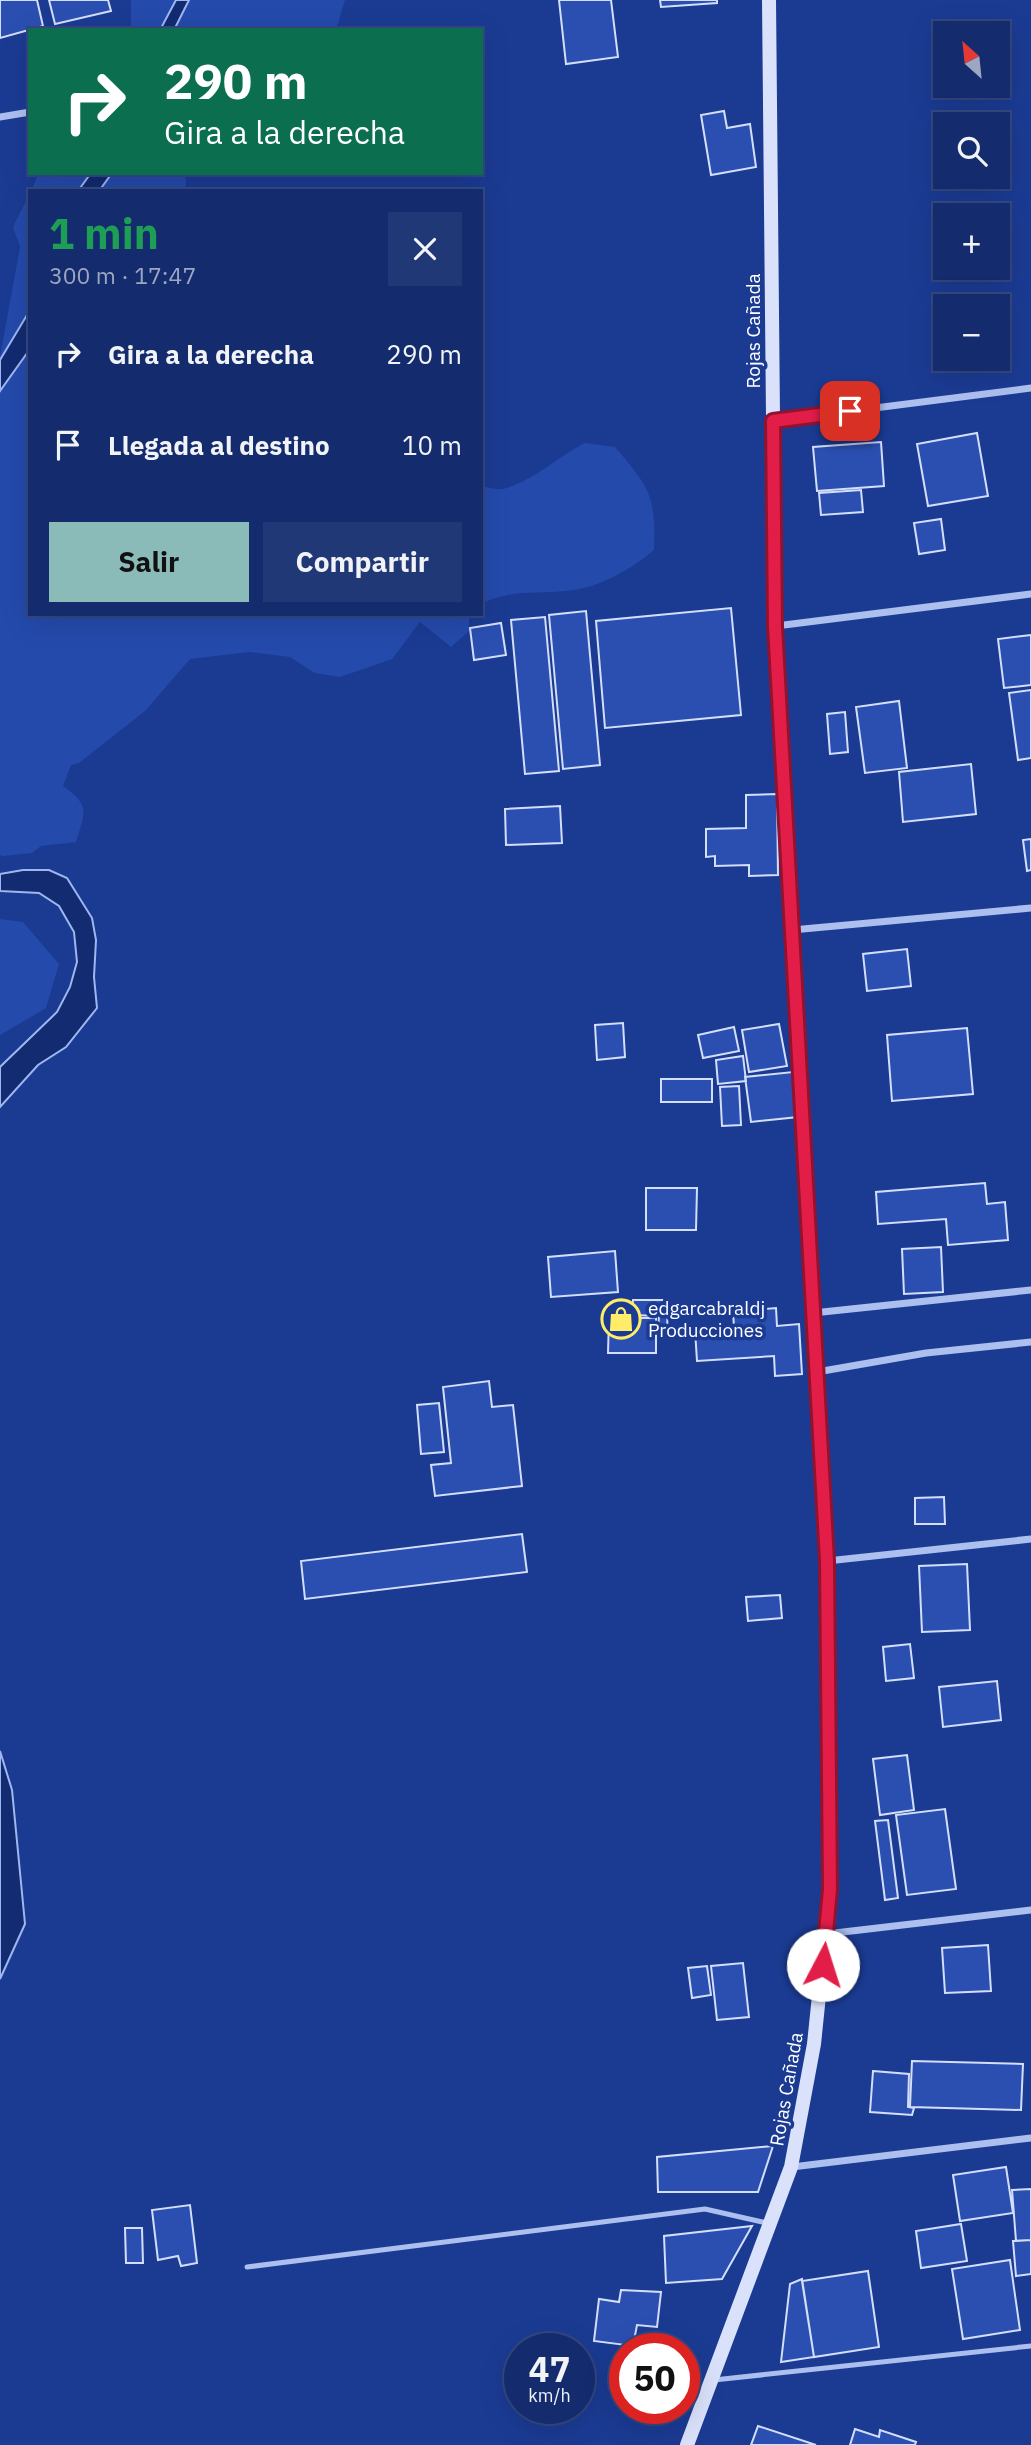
<!DOCTYPE html>
<html lang="es">
<meta charset="utf-8">
<style>
:root{--surface:#142c6e;--page:#213876;--text:#f1f3f6;--muted:#9da7c2;--line:#334881;--accent:#8bbbb9}
body{margin:0;font-family:"IBM Plex Sans",sans-serif;background:var(--page);color:var(--text);height:100vh;display:flex;flex-direction:column;font-size:26px;white-space:nowrap}
*{box-sizing:border-box;margin:0}
p{font-size:23px;color:var(--muted)}
.icon{flex:none;width:38px;height:38px;fill:none;stroke:currentColor;stroke-width:2;stroke-linecap:round;stroke-linejoin:round}
.map{position:relative;flex:1;overflow:hidden}
.details{position:absolute;left:28px;top:189px;width:455px;height:427px;display:flex;flex-direction:column;background:var(--surface);border-radius:0px;box-shadow:0 7px 28px #0002,0 0 0 2px var(--line)}
.details>*{flex:none}
.top-card{position:absolute;left:28px;top:28px;width:455px;height:147px;border-radius:0px;box-shadow:0 7px 28px #0002,0 0 0 2px var(--line);background:#0b6e4f;color:#fff;overflow:hidden}
.needle{width:46px;rotate:333deg}
.buttons{position:absolute;left:933px;top:21px;display:grid;gap:14px}
.buttons a{display:grid;place-items:center;width:77px;height:77px;border-radius:0px;background:var(--surface);box-shadow:0 7px 28px #0002,0 0 0 2px var(--line);font-size:35px}
.speed{position:absolute;left:504px;top:2333px;display:flex;gap:14px;font-size:35px;font-weight:700;text-align:center}
.speed>*{display:grid;place-content:center;width:91px;height:91px;border-radius:50%;background:var(--surface);box-shadow:0 7px 28px #0002,0 0 0 2px var(--line);line-height:1}
.speed small{font-size:18px;font-weight:400}
.speed .limit{border:10px solid #d22;background:#fff;color:#111}
.pin{position:absolute;display:grid;place-items:center;width:60px;height:60px;color:#fff;margin:-30px;border-radius:14px;box-shadow:0 4px 10px #0006}
.me{position:absolute;width:77px;margin:-38px;rotate:5deg;stroke-linejoin:round;filter:drop-shadow(0 0 5px #0008)}
.turn{display:flex;align-items:center;gap:24px;height:147px;padding:0 21px;font-size:32px}
.turn .icon{width:91px;height:91px;stroke-width:2.5}
.turn b{display:block;font-size:49px;line-height:60px}
.round{display:grid;place-items:center;flex:none;width:74px;height:74px;border-radius:0px;background:var(--page)}
.overview{display:flex;align-items:center;justify-content:space-between;height:119px;padding:0 21px}
h1{font-size:42px;font-weight:700;line-height:52px;color:#1e9e55}
.primary-button{display:flex;gap:14px;margin-top:auto;padding:14px 21px}
.primary-button a{flex:1;height:80px;border-radius:0px;background:var(--accent);color:#111;font-size:28px;font-weight:700;line-height:80px;text-align:center}
.primary-button a+a{background:var(--page);color:var(--text)}
ul{padding:0;list-style:none}
li{display:flex;align-items:center;gap:21px;height:91px;padding:0 21px}
li div{flex:1}
li b{display:block;font-size:26px}
li em{font-style:normal}
.map>svg:first-child{display:block}
.green{fill:#244aac}
.water{fill:#122b71;stroke:#9fb7f1;stroke-width:2}
.building{fill:#2b4fb1;stroke:#d3defa;stroke-width:2}
.lines{fill:none;stroke-linecap:round;stroke-linejoin:round}
.service{stroke:#acbfef;stroke-width:5}
.minor{stroke:#acbfef;stroke-width:7}
.secondary{stroke:#dae2fb;stroke-width:14}
.route-casing{stroke:#92132f;stroke-width:18}
.route{stroke:#e11d48;stroke-width:12}
.labels{text-anchor:middle;dominant-baseline:central;stroke-width:7;stroke-linejoin:round;paint-order:stroke}
.street-label{font-size:19px;fill:#fff;stroke:#1b3b93}
.poi-label{font-size:19px;fill:#fff;stroke:#1b3b93;text-anchor:start}
</style>
<div class="map">
<svg width="1031" height="2445" viewBox="0 0 1031 2445">
<rect width="100%" height="100%" fill="#1b3b93"/>
<path class="green" d="M131,0H345L336,30H131Z
M39,173H185L186,185L184,191H31Z
M30,193V614H469V631L451,647L420,622L392,659L340,677L315,673L290,657L249,652L190,659L145,711L79,763L71,765L63,786C91,806 85,812 76,842L41,846L32,853L3,856L0,855V357L20,247L13,227Z
M585,443L615,447C650,488 656,496 654,550C630,570 599,588 566,591C535,594 511,589 481,604V486C488,487 496,490 503,489C534,481 557,457 585,443Z
M0,919L23,922L59,964L46,1008L0,1035Z"/>
<path class="water" d="M176,0H189L174,30H160Z
M91,173H112L99,191H78Z
M30,310V349L0,391V360Z
M23,870H49L67,878L92,918L96,940L94,977L97,1008L66,1047L38,1065L0,1107V1067L57,1012L70,987L77,962L74,932L59,906L39,893L0,891V874Z
M0,1751L12,1790L25,1924L0,1979Z"/>
<path class="building" d="M0,0H37L43,26L0,38Z
M49,0H108L111,11L55,24Z
M559,0H611L618,57L566,64Z
M660,0H717V3L661,7Z
M724,111L727,128L750,124L756,167L711,175L701,115Z
M977,433L988,496L928,506L917,444Z
M881,442L884,486L817,491L813,447Z
M861,490L863,512L821,515L819,493Z
M941,519L945,550L919,554L914,523Z
M731,608L741,715L605,728L596,621Z
M586,611L600,765L563,769L549,615Z
M545,617L559,771L525,774L511,620Z
M501,623L506,655L474,660L470,628Z
M1031,635V685L1004,688L998,639Z
M1031,690V758L1018,760L1009,693Z
M899,701L907,768L865,773L856,707Z
M845,712L848,752L830,754L827,714Z
M971,764L976,814L903,822L899,772Z
M777,794L778,875L749,876V865L715,866V856L706,857V829L746,828V795Z
M560,806L562,843L506,845L505,809Z
M1031,839V870L1027,871L1023,840Z
M907,949L911,986L867,991L863,954Z
M623,1023L625,1057L597,1060L595,1025Z
M779,1024L787,1066L749,1072L742,1030Z
M734,1027L739,1051L703,1058L698,1035Z
M967,1028L973,1094L892,1101L887,1035Z
M743,1056L746,1081L718,1084L716,1060Z
M793,1072L798,1117L751,1122L745,1077Z
M661,1079H712V1102H661Z
M739,1086L741,1125L722,1126L720,1087Z
M985,1183L987,1204L1005,1202L1008,1240L948,1245L946,1219L878,1224L876,1192Z
M646,1188H697L696,1230H646Z
M941,1247L943,1292L904,1294L902,1249Z
M615,1251L618,1292L551,1297L548,1257Z
M633,1300H668L667,1332H658L659,1316L632,1315Z
M776,1308L777,1326L799,1324L802,1374L775,1376L774,1356L697,1361L695,1330L734,1327L733,1312Z
M609,1318H656V1353H608Z
M489,1381L492,1407L513,1405L522,1486L435,1496L431,1465L451,1463L443,1387Z
M439,1403L444,1452L421,1454L417,1405Z
M944,1497L945,1524H915V1498Z
M522,1534L527,1572L305,1599L301,1561Z
M967,1564L970,1630L922,1632L919,1566Z
M780,1595L782,1618L748,1621L746,1597Z
M910,1644L914,1678L886,1681L883,1647Z
M997,1681L1001,1720L943,1727L939,1687Z
M907,1755L914,1810L880,1815L873,1759Z
M945,1809L956,1889L907,1895L896,1815Z
M888,1820L898,1898L885,1900L875,1821Z
M988,1945L991,1991L945,1993L942,1948Z
M743,1963L749,2017L717,2020L711,1966Z
M707,1966L711,1995L692,1998L688,1968Z
M912,2061L1023,2064L1021,2110L910,2107Z
M873,2071L909,2074L908,2107L914,2108L912,2115L870,2112Z
M773,2146L758,2192H658L657,2157Z
M1006,2167L1013,2213L960,2221L953,2175Z
M1031,2189V2240L1016,2241L1012,2190Z
M190,2205L197,2263L181,2266L178,2256L158,2260L152,2210Z
M961,2224L967,2261L921,2268L916,2231Z
M752,2226L722,2279L666,2283L664,2236Z
M125,2228H142L143,2263H126Z
M1031,2240V2274L1016,2276L1013,2241Z
M1010,2260L1020,2330L963,2339L952,2269Z
M868,2271L879,2347L814,2357L802,2281Z
M802,2279L814,2357L781,2362L790,2284Z
M621,2290L661,2292L657,2327L637,2325L633,2346L594,2341L599,2299L619,2302Z
M758,2426L816,2445H751Z
M855,2429L879,2437L880,2430L916,2442L915,2445H850Z"/>
<g class="lines">
<path class="service" d="M247,2267L705,2209L767,2223
M714,2380L1031,2346"/>
<path class="minor" d="M0,117L30,112
M773,421L1031,388
M776,626L1031,594
M792,930L1031,908
M813,1313L1031,1290
M817,1372L926,1353L1031,1342
M827,1561L1031,1539
M826,1934L1031,1910
M792,2167L1031,2138"/>
<path class="secondary" d="M687,2445L791,2167L814,2044L830,1889L827,1561L775,626L769,0"/>
</g>
<g class="lines">
<g class="route-casing">
<path id="route" d="M823,1965L830,1889L827,1561L775,626L773,421L850,411"/>
</g>
<use href="#route" class="route"/>
</g>
<defs>
<g id="shop-ring" transform="scale(2.0125)"><circle r="9.5" fill="#1b3b93" stroke="#ffed6a" stroke-width="1.5"/><path d="M-5-2.5h2.3a2.7 3.5 0 0 1 5.4 0H5L5.5 6h-11ZM-1.5-2.5h3a1.5 2.3 0 0 0-3 0Z" fill="#ffed6a"/></g>
</defs>
<g fill-rule="evenodd">
<use href="#shop-ring" x="621" y="1319"/>
</g>
<g class="labels">
<g class="street-label">
<text transform="translate(753 331) rotate(-90)">Rojas Cañada</text>
<text transform="translate(786 2089) rotate(-80)">Rojas Cañada</text>
</g>
<g class="poi-label">
<text x="648" y="1308">edgarcabraldj<tspan x="648" dy="22">Producciones</tspan></text>
</g>
</g>
</svg>
<div class="buttons">
<a><svg class="needle" viewBox="-14 -14 28 28"><path d="M0-13l5 13h-10z" fill="#e53935"/><path d="M0 13l5-13h-10z" fill="#9da7c2"/></svg></a>
<a><svg class="icon" aria-label="search" viewBox="0 0 24 24"><circle cx="10" cy="10" r="6"/><path d="M15 15l6 6"/></svg></a>
<a>+</a>
<a>−</a>
</div>
<div class="speed"><div>47<small>km/h</small></div><div class="limit">50</div></div>
<div class="pin" style="left:850px;top:411px;background:#d93025"><svg class="icon" aria-label="arrive" viewBox="0 0 24 24"><path d="M6 21V4h12l-3 4 3 4H6"/></svg></div>
<svg class="me" style="left:823px;top:1965px" viewBox="-20 -20 40 40"><circle r="19" fill="#fff"/><path d="M0-13L10 11 0 6-10 11z" fill="#e11d48"/></svg>
<div class="top-card">
<div class="turn"><svg class="icon" aria-label="right" viewBox="0 0 24 24"><path d="M7 20v-9h11M14 6l5 5-5 5"/></svg><div><b>290 m</b>Gira a la derecha</div></div>
</div>
<section class="details">
<div class="overview"><div><h1>1 min</h1><p>300 m · 17:47</p></div><a class="round"><svg class="icon" aria-label="close" viewBox="0 0 24 24"><path d="M6 6l12 12M18 6L6 18"/></svg></a></div>
<ul>
<li><svg class="icon" aria-label="right" viewBox="0 0 24 24"><path d="M7 20v-9h11M14 6l5 5-5 5"/></svg><div><b>Gira a la derecha</b></div><em>290 m</em></li>
<li><svg class="icon" aria-label="arrive" viewBox="0 0 24 24"><path d="M6 21V4h12l-3 4 3 4H6"/></svg><div><b>Llegada al destino</b></div><em>10 m</em></li>
</ul>
<div class="primary-button"><a>Salir</a><a>Compartir</a></div>
</section>
</div>
